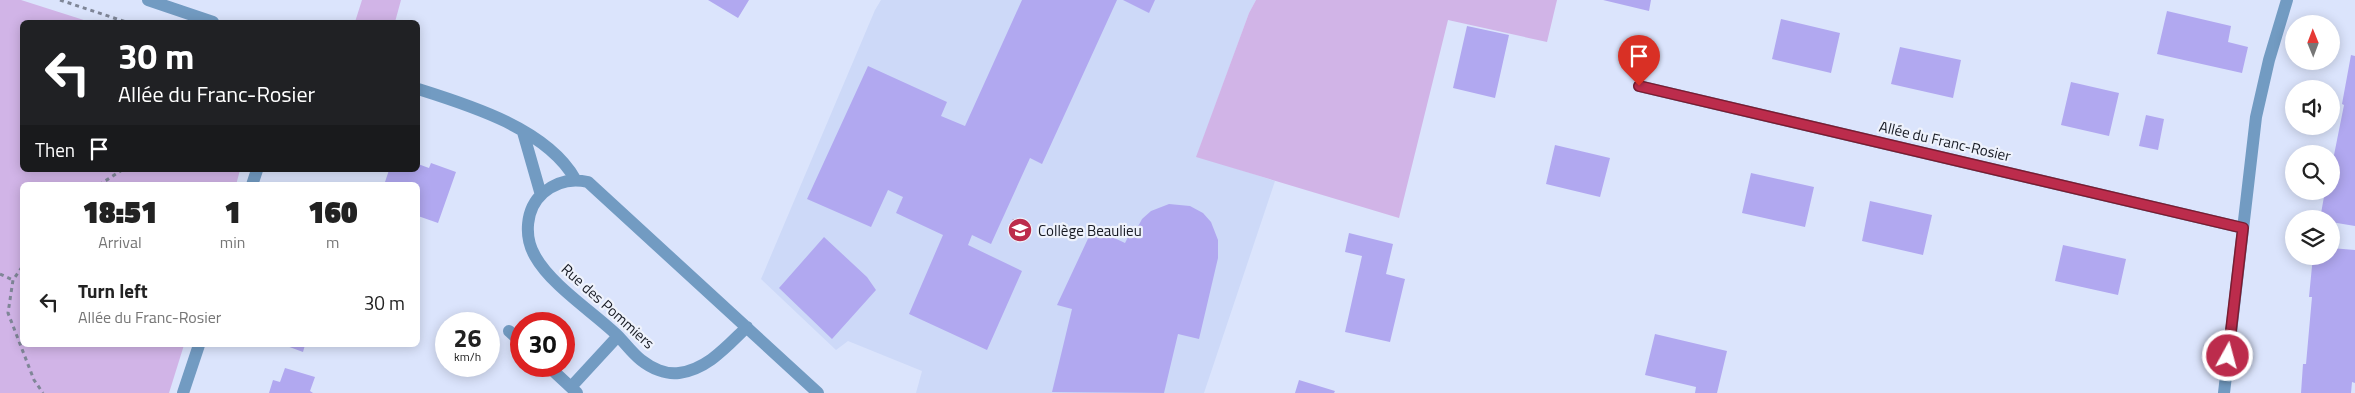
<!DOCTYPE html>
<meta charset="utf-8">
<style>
:root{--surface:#fff;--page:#f2f2f2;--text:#222;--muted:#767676}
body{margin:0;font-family:"Titillium Web",sans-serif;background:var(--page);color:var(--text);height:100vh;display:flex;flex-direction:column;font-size:19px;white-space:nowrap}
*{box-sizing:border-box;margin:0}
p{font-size:16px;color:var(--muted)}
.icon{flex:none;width:28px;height:28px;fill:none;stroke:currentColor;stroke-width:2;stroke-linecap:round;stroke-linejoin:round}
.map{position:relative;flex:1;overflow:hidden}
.side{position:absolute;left:20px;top:182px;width:400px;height:165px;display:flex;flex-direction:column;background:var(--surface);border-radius:8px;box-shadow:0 2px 12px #0003}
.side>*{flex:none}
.banner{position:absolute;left:20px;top:20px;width:400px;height:152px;border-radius:8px;box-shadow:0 2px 12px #0003;background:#202124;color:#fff;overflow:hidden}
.needle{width:32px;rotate:359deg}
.tools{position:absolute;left:2285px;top:15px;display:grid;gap:10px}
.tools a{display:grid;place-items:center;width:55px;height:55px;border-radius:50%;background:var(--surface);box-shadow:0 2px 12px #0003;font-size:25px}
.speed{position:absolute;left:435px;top:312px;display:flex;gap:10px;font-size:25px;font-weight:700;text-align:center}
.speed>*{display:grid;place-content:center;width:65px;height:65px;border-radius:50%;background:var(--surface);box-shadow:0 2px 12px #0003;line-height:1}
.speed small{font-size:12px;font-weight:400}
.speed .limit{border:8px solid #d22;background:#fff;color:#111}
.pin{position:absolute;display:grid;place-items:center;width:42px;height:42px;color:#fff;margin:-51px -21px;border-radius:50% 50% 50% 0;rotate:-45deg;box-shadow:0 0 5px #0007}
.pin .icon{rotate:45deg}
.me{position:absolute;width:55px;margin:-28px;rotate:7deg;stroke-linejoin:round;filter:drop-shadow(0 0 4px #0008)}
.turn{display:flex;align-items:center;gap:18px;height:105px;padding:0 15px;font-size:22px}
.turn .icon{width:65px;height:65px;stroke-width:2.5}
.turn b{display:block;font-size:35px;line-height:42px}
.then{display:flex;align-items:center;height:48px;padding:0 15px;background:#0003;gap:10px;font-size:19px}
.eta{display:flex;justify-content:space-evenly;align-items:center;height:85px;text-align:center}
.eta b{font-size:30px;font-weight:800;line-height:35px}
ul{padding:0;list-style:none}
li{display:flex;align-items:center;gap:15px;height:70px;padding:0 15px}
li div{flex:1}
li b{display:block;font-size:19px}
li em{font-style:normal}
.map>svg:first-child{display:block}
.built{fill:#cdd9f8}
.green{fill:#d1b4e7}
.building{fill:#b1a8f0}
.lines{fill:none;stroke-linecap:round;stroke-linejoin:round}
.path{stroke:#7f8697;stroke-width:3;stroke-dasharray:4 4;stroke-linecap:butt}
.minor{stroke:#729bc2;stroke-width:12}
.route-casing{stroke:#7a1d31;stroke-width:12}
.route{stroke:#bc2c4c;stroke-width:9}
.labels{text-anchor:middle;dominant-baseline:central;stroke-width:4.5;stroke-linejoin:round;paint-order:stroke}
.street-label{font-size:15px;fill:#171a23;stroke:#eef2fc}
.poi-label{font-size:15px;fill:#171a23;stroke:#eef2fc;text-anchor:start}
</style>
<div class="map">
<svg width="2355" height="393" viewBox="0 0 2355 393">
<rect width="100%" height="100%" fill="#dbe4fc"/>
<path class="built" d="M881,0H1256L1249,13L1197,156L1275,181L1204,393H916L922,371L848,341L836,350L761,279L875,10Z"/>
<path class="green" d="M0,0H21L90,22H22V170H240L236,185H22V345H184L169,393H0Z
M362,0H401L395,22H355Z
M1256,0H1557L1547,42L1448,20L1399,218L1196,157L1249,13Z"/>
<path class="building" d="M708,0H749L738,18Z
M1022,0H1117L1042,164L1030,158L991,244L972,235L968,245L1022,271L987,350L909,314L943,235L896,213L903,197L888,190L871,227L807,199L868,66L947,102L941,116L965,126Z
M1123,0H1155L1149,13Z
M1603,0H1651L1649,11Z
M2167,11L2231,26L2228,42L2248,47L2242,73L2157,54Z
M1781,19L1840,33L1831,73L1772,59Z
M1467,26L1509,35L1495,98L1453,88Z
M1900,47L1961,60L1953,98L1891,84Z
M2351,55L2355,56V226L2331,222V219H2320L2325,191H2331V170L2344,105L2342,104Z
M2071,82L2119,93L2109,136L2061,125Z
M2146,115L2164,119L2158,150L2139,146Z
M1555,145L1610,158L1600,197L1546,184Z
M431,163L456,172L438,223L418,216V185H384L389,170H418V164L429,168Z
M1751,173L1814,187L1805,227L1742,213Z
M1870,201L1932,215L1923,255L1862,241Z
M1169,204L1190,206L1203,213L1211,222L1218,240V258L1199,339L1178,334L1164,393L1052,392L1072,309L1057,305L1093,228L1125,243L1128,237L1132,238L1142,219L1151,211Z
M1349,233L1393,244L1386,274L1405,279L1390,342L1345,332L1362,256L1345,252Z
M824,237L867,277L876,290L832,339L779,288Z
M2063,245L2126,259L2118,295L2055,281Z
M2331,248L2355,250V383L2352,382L2351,393H2301L2303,364H2306L2312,297H2309L2313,256H2331Z
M1655,334L1727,351L1717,393H1695L1696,387L1645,375Z
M284,345H305L303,352Z
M285,368L315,377L310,391L313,393H269L273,380L280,382Z
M1299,380L1335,391L1334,393H1295Z"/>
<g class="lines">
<path class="path" d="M60,0L126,22
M99,185L122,170
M22,267L13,280L8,313L34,380L43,393
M0,274L13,280"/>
<path class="minor" d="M148,0L213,22
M1639,86L2243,228
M418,89C469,105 547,129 575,179
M523,132L541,195
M252,185L257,170
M747,327C727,346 708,369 679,373C666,375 651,368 641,360C632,353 625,343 617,335C593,312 551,285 535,256C524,237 525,209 543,193C556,182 571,178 588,182L818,393
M509,331L521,342
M548,366L577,393
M571,387L618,336
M183,393L199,345
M2224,393L2256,117L2269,60L2287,0"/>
</g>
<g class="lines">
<g class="route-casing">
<path id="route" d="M1639,86L2243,228L2228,356"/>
</g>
<use href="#route" class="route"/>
</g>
<defs>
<g id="school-disc" transform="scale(1.25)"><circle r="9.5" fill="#bc2c4c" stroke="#eef2fc"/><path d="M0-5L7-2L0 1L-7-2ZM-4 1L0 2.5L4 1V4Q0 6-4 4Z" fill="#fff"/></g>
</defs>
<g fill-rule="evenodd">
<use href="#school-disc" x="1020" y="230"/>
</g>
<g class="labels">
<g class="street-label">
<text transform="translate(1945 141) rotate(13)">Allée du Franc-Rosier</text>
<text transform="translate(608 306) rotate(42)">Rue des Pommiers</text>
</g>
<g class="poi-label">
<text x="1038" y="230">Collège Beaulieu</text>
</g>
</g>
</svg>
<div class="tools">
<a><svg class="needle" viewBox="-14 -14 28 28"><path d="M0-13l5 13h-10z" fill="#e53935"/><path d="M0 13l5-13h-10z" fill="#767676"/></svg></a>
<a><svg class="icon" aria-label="sound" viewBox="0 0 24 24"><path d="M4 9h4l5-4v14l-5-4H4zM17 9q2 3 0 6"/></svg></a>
<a><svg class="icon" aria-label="search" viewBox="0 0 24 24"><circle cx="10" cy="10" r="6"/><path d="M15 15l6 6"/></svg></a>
<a><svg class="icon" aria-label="layers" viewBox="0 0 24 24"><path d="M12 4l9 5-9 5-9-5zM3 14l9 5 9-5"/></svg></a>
</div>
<div class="speed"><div>26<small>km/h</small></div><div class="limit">30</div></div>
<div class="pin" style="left:1639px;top:86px;background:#d93025"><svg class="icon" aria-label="arrive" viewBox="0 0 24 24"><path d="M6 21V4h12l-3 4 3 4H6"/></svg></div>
<svg class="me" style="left:2228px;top:356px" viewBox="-20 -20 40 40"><circle r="17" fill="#bc2c4c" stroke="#fff" stroke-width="3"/><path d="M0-11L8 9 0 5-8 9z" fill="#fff"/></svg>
<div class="banner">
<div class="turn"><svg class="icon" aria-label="left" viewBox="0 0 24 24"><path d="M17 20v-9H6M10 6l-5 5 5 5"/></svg><div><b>30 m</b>Allée du Franc-Rosier</div></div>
<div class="then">Then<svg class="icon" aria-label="arrive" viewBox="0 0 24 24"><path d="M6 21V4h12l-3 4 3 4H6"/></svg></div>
</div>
<section class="side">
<div class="eta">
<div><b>18:51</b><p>Arrival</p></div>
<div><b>1</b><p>min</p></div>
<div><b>160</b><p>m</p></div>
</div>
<ul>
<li><svg class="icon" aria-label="left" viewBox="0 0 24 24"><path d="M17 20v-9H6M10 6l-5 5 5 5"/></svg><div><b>Turn left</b><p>Allée du Franc-Rosier</p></div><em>30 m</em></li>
</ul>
</section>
</div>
